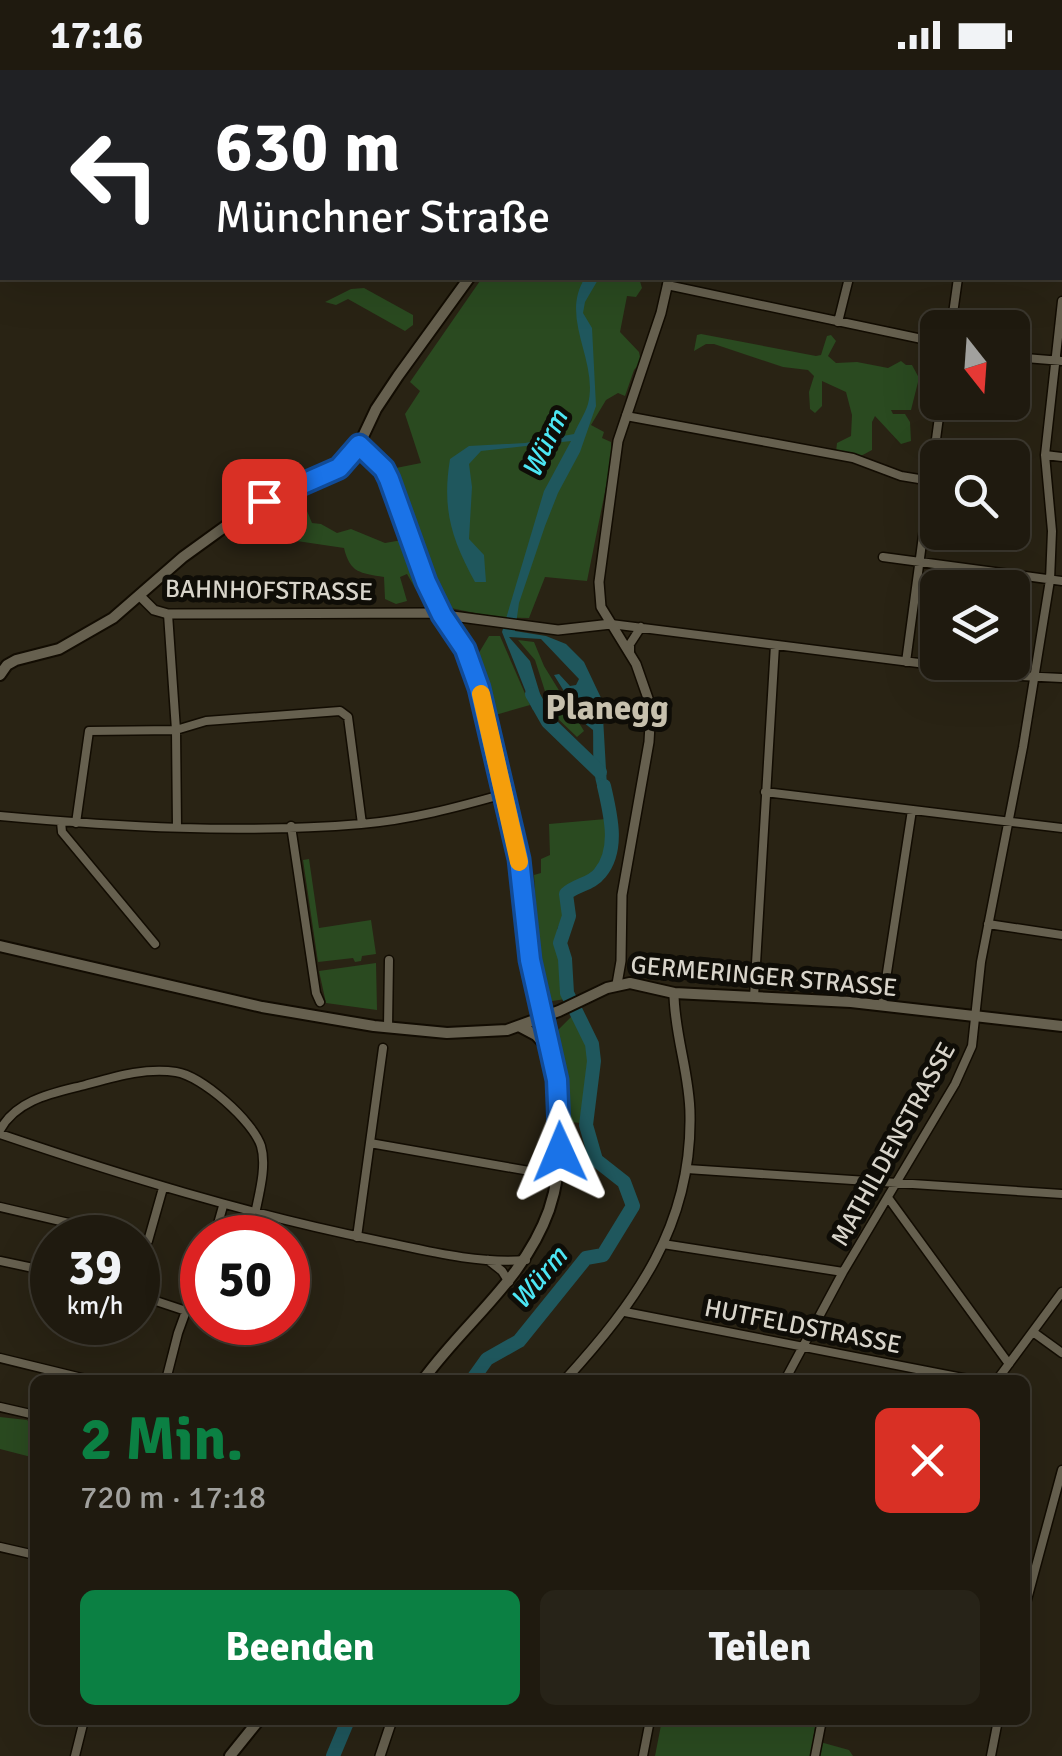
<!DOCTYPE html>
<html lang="de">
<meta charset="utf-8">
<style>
:root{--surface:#1f1a0f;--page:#272318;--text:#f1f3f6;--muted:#a1a19e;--line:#3c382f;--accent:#0b8043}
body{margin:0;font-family:Signika,sans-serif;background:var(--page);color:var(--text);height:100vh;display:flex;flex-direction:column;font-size:38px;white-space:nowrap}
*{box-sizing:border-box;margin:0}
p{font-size:32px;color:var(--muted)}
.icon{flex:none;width:55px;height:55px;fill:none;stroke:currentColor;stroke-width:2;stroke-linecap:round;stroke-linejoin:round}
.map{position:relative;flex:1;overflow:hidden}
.drawer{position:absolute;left:30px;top:1305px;width:1000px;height:350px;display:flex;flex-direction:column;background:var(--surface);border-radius:15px;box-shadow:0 10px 40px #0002,0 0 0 2px var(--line)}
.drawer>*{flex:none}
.banner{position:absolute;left:0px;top:0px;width:1062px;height:210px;box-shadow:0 10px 40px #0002,0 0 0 2px var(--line);background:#202124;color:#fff;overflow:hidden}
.needle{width:65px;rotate:163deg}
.controls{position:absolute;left:920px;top:240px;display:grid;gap:20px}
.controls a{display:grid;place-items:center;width:110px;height:110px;border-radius:15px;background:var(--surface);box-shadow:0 10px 40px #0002,0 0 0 2px var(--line);font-size:50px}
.speed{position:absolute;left:30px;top:1145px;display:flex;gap:20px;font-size:50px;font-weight:700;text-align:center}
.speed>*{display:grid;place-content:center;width:130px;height:130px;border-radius:50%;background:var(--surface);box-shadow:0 10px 40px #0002,0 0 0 2px var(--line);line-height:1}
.speed small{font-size:25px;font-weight:400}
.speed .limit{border:15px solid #d22;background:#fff;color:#111}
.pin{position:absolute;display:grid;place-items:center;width:85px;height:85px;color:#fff;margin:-42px;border-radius:20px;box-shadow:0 5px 15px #0006}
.me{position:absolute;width:110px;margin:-55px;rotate:359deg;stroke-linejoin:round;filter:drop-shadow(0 0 8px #0008)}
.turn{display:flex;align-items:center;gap:35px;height:210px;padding:0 50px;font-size:45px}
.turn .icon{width:130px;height:130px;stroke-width:2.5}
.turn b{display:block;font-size:70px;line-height:85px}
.round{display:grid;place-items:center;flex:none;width:105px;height:105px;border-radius:15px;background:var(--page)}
.summary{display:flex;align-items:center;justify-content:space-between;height:170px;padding:0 50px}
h1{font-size:60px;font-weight:800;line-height:75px;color:var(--accent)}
.cta{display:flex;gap:20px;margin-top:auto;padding:20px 50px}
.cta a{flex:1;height:115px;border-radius:15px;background:var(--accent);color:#fff;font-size:40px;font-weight:800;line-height:115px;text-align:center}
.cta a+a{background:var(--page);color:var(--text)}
.status{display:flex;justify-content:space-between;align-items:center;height:70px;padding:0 50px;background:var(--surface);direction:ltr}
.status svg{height:28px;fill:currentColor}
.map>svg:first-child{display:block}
.green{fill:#2a4a20}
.water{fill:#1f575d}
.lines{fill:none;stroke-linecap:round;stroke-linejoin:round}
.river{stroke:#1f575d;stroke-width:14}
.minor-casing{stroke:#120c02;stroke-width:11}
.tertiary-casing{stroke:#120c02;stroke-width:12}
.secondary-casing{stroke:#120c02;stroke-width:14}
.minor{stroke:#66604f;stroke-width:8}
.tertiary{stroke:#66604f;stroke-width:9}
.secondary{stroke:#66604f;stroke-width:10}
.route-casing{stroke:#114b97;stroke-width:25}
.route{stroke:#1a73e8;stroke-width:18}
.slow{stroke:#f59e0b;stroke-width:18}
.labels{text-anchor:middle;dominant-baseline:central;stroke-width:10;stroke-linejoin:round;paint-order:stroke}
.street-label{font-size:25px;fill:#d8d4ca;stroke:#0f0d07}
.water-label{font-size:28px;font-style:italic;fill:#4ce6f4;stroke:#0f0d07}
.district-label{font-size:35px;font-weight:bold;fill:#c7c0ad;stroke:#0f0d07}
</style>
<div class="status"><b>17:16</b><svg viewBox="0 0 49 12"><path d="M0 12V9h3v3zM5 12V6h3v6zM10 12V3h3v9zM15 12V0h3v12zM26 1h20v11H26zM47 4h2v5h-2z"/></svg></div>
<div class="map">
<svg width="1062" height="1686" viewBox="0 0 1062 1686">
<rect width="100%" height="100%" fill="#292314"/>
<path class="green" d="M482,208H639L642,218L636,227L627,226L620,262L639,282L641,292L634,300L625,326L618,323L606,330L591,355L604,362L602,368L611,372L612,387L587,511L545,507L529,548L494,547L446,537C423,496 412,450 392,407L396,398L421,393L405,344L420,321L410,312Z
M364,218L413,245V255L405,261L348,229L336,235L325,232L351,219Z
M701,264L816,286L821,285L827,266L831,265L836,271L828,286L836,293L857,292L888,298L901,291L906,295H912L919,308L911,340H891L893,344H905L910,352L911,371L901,374L875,346L872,352V380L859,387L852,382H836L837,373L851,366L852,345L846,322L822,311V336L815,343L810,339L809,322L814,306L808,300L783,297L714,274H706L694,281L697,265Z
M284,435L291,449L294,450L300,441H307L312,453L321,454L337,463L351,459L385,473L408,469L425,519L422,530L407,504L400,507L407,531L396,534L385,529L384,507C360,503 350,503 344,478L290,470L283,465L273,440Z
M489,566H500L530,635L492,646L477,586Z
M518,570L534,572L544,596L584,661L577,667L552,643L535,590Z
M606,749C607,766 607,795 591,806C581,813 571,813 562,822L564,845L557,859V875L566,929L552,931L547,924L538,873L534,805L541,803V789L550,785L549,754Z
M309,789L319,858L371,850L376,884L362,886L361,891L355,892L353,888L318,892L303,790Z
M376,893L377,940L326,933L319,901Z
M573,945L589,977L581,1053L570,1052L558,960Z
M0,1347L27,1350L33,1356L35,1388L0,1379Z
M662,1650H816L813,1670L849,1680L853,1686H655Z"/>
<path class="water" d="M585,208H599L585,232L583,243L592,258L596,336L580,382L558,423L545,456L519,533L515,561L546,566L566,574L584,592L602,630L608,734C590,719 594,682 593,660L583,652L554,605L559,604L570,616L576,615L579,609L541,569L509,567L530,591L544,637L533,640L502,562L544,421L571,371L481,381L469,394L472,417L469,469L484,485L486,512H475C451,468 442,439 450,389L469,376L525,373L574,364C578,354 585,344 588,334C599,291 559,248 585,208Z"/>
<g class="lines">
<path class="river" d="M532,624L548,652L600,702
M472,1310L487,1289L519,1271L586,1188L603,1185L633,1136L624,1112L596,1090L586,1055L594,991L592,974L567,923L565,889L560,873L569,846L566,824C575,815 592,814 600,803C620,779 610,743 604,716
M333,1686L348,1650"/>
<g class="minor-casing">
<path id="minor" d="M880,0L891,2
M1060,42L1062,43
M1060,175L1062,176
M667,215L922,269L938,276
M838,252L849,208
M951,258L958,208
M1012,287L1062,291
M626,346L853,388L901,406L931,411
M1045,385L1062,387
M883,487L1062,511
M168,544L176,660L177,757
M611,554L1021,606L1062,608
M630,582V574L641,557
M906,592L941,332
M765,722L1062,758
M0,746C119,757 242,764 361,754C410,750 458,737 504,724
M61,752L62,762L155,874
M76,753L89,661L176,660L206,651L340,641L348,647L362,754
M291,756L316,923L320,932
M988,854L1062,865
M754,927L775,575
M882,935L912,740
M388,957L389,890
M0,1060C17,1029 54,1023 85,1015C114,1007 146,997 176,1002C202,1006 253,1051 261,1076C267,1096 259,1124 255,1144
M0,1064C124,1106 247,1144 375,1170C424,1180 475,1194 526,1190
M370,1073L558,1106
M687,1099L1062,1124
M889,1129L1009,1294
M0,1137L133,1168
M357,1167L383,978
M138,1168L148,1171L163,1118
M214,1168L223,1136
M663,1174L843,1202
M488,1190L502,1201L509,1212
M0,1191L52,1202
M138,1225L186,1241
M625,1242L973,1310
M1033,1262L1062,1283
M0,1288L90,1310
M166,1310L178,1263L202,1197
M785,1310L843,1202L955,1014L972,976L981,892L1023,677L1050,510L1052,461L1045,385L1062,231
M997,1310L1062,1222
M0,1337L35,1345
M0,1477L35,1485
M1025,1537L1062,1400
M75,1686L84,1650
M643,1686L650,1650
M815,1686L822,1650
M991,1686L998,1650"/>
</g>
<g class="tertiary-casing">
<path id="tertiary" d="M759,2L760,0
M140,526L154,540L168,544L430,543L558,560L611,554
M617,914L621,891L622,825L649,672L651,637L636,594L601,537L599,512L618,371L661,243L669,208
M565,1310C636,1232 692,1156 690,1045C690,1004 674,964 674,923
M380,1686L392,1650"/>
</g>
<g class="secondary-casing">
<path id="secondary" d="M581,2L582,0
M359,375L384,399L389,409C403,444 412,482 428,516C444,551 468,580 479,618C496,672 509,731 519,788C525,823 524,859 531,894C546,976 577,1057 549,1140C524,1210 465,1252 423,1310
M0,605L7,595L16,590L59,579L113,548L183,487L248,440L339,398L359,375L376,339L398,306L469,208
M0,876L262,937L374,956L447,963L507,960L559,941L607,918L630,913L674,923L851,932L1062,956
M519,956L536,965L549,979
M230,1686L259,1650"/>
</g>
<use href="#minor" class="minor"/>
<use href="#tertiary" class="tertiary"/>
<use href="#secondary" class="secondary"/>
</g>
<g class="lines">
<g class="route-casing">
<path id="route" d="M264,431L339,398L359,375L384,399L389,409L426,512L442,545L465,579L479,618L519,789L530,890L557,1010L560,1082"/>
</g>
<use href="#route" class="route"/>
<path class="slow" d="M481,624L519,792"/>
</g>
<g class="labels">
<g class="street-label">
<text transform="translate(269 520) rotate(1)">BAHNHOFSTRASSE</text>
<text transform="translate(764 906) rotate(5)">GERMERINGER STRASSE</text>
<text transform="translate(893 1074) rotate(-61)">MATHILDENSTRASSE</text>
<text transform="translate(803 1256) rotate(11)">HUTFELDSTRASSE</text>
</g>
<g class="water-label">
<text transform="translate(545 374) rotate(-65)">Würm</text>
<text transform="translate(539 1208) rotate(-50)">Würm</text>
</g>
<g class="district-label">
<text x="607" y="637">Planegg</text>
</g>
</g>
</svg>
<div class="controls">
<a><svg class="needle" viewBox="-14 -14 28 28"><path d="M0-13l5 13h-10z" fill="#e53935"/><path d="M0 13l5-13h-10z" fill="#a1a19e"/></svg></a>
<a><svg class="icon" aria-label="search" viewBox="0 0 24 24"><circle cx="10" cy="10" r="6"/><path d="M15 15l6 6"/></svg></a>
<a><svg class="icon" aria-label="layers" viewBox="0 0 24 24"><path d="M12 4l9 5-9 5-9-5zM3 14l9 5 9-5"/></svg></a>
</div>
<div class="speed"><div>39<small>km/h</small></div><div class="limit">50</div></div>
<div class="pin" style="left:264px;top:431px;background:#d93025"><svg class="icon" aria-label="arrive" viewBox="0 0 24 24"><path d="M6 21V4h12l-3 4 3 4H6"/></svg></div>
<svg class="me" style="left:560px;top:1082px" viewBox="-20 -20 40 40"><path d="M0-17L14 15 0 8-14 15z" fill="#1a73e8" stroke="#fff" stroke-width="4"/></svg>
<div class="banner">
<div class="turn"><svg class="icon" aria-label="left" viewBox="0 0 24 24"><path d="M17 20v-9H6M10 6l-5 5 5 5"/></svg><div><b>630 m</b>Münchner Straße</div></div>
</div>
<section class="drawer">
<div class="summary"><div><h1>2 Min.</h1><p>720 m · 17:18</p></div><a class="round" style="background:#d93025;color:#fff"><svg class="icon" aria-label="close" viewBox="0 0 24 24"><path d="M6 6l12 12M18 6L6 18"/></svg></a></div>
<div class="cta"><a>Beenden</a><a>Teilen</a></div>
</section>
</div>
